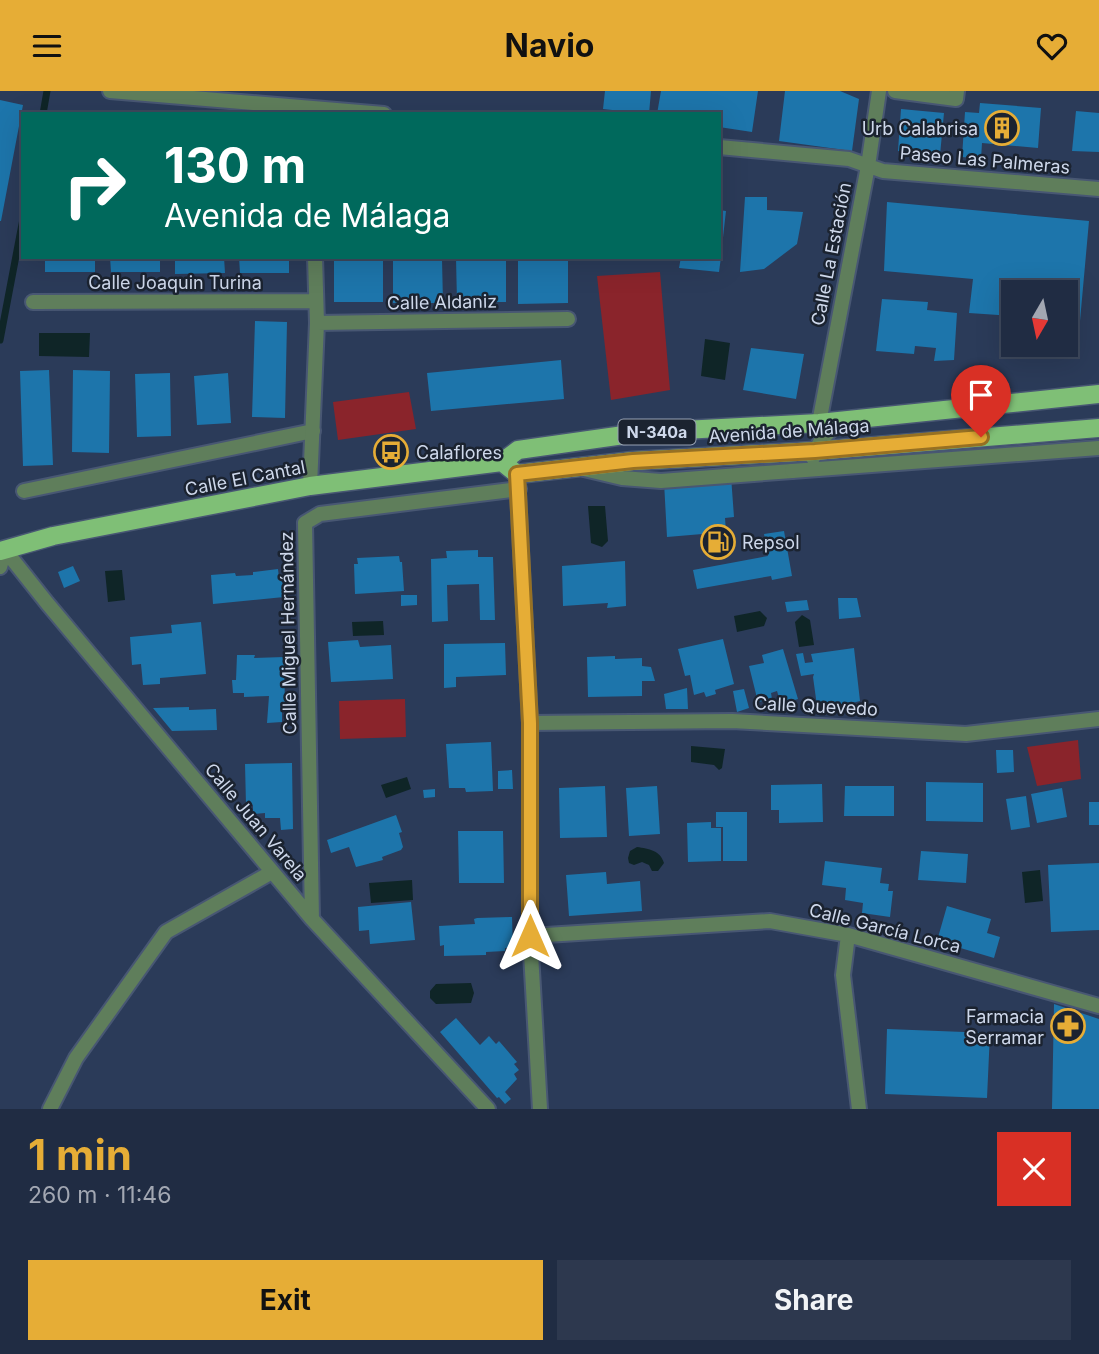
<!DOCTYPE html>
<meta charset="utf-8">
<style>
:root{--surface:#202c43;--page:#2d384e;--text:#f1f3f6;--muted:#a2a7b2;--line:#3d485c;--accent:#e6ad36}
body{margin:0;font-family:Inter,sans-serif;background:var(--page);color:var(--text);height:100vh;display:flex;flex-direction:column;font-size:26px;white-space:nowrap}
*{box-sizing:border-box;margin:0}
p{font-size:23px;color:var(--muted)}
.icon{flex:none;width:38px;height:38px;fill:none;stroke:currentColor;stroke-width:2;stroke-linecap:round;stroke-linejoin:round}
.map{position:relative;height:1018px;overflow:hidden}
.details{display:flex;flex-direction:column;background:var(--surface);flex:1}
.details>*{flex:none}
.top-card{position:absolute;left:21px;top:21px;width:700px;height:147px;border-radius:0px;box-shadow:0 7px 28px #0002,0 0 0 2px var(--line);background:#00695c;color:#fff;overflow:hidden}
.needle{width:46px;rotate:189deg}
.fabs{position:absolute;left:1001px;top:189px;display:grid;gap:14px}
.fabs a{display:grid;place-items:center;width:77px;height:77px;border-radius:0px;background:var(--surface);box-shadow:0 7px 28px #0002,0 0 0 2px var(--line);font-size:35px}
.pin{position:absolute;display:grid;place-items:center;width:60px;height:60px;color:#fff;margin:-72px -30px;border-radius:50% 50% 50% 0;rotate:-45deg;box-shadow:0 0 7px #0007}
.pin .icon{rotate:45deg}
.me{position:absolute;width:77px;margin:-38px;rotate:0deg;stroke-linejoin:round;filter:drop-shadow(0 0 5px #0008)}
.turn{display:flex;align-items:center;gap:24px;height:147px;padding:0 28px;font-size:32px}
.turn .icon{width:91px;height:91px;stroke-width:2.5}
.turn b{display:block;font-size:49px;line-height:60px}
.round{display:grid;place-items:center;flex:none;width:74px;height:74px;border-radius:0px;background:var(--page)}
.overview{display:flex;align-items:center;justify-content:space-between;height:119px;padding:0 28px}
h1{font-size:42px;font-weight:700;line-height:52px;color:var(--accent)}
.button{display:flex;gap:14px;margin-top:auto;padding:14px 28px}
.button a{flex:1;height:80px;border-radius:0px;background:var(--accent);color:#111;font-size:28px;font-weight:700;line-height:80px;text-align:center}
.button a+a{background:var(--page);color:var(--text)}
header{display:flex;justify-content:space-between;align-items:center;height:91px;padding:0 28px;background:var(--accent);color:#111;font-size:32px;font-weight:700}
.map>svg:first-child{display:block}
.green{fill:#8a242b}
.water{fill:#0f2527}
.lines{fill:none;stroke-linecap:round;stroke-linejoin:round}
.stream{stroke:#0f2527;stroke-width:7}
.building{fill:#1d75ab}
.lane-casing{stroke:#485773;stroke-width:18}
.street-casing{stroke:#485773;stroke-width:18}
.primary-casing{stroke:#485773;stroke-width:21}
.lane{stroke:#5f7e5b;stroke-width:14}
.street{stroke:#5f7e5b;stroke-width:14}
.primary{stroke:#7fbf76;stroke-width:18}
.route-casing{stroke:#967023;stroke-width:18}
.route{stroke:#e6ad36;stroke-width:12}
.labels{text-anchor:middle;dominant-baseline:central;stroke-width:5;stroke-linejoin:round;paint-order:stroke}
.shield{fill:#1b2330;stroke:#98a2b3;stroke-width:2}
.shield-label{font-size:16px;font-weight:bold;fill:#ced8eb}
.poi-label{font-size:18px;fill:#ced8eb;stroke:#1b2330;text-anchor:end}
.street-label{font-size:18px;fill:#ced8eb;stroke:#1b2330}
</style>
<header><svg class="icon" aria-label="menu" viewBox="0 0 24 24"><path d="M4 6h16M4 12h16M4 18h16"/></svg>Navio<svg class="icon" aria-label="heart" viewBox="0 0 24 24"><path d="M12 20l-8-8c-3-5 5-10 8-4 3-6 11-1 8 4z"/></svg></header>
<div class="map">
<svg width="1099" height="1018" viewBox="0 0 1099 1018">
<rect width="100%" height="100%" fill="#2b3b59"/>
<path class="green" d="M660,181L670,299L611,309L597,185Z
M409,301L416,338L338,349L333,311Z
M405,608L406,646L340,648L339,610Z
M1078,649L1081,688L1037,695L1027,656Z"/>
<path class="water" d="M39,242H90L89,266L39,265Z
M705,248L730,252L725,289L701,285Z
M588,415H605L608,450L602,456L591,452Z
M122,479L125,509L108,511L105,480Z
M760,520L767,527L764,535L737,541L734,525Z
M802,524L810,529L814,554L799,556L795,531Z
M383,530L384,544L353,545L352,531Z
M691,655L725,658L722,677L719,679L714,674L691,671Z
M407,686L411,698L386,707L381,694Z
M637,756C649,758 660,759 664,772L658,780H652L649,774L642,771L634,774L629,772L628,767L630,760Z
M1040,779L1043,810L1025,812L1022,781Z
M412,789L413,809L371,812L369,792Z
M471,892L474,902L471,912L436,913L430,907V900L436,893Z"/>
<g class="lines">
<path class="stream" d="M43,23L47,0
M0,249L23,128"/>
</g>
<path class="building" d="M605,0H651L649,23L603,18Z
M661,0H758L752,41L719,36V23H657Z
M785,0H840L859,8L852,60L779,50Z
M0,9L23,14L1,130H0Z
M980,12L1041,17L1038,57L982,52L981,68L962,66L965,21L979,22Z
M901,18L944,22L940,64L898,60Z
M1076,20L1099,22V61L1072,60Z
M745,106H767V119L803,121L797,153L764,178L740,181Z
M887,111L1089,130L1080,230L1066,229V201H1013V225L969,222L973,188L884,180Z
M719,119L726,120L721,164H719Z
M45,166H95V181H45Z
M110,166H160V181H111Z
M175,166H224L225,182L175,183Z
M239,166H289V182H240Z
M681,166H721L719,181L679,177Z
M456,167H506V211H457Z
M334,168H383V211H334Z
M442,168L443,212H393V169Z
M518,169H568V212L518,213Z
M882,208L928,211L927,219L957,222L954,269L934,270L936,257L915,255L914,263L876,260Z
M255,230L287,231L285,327L252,326Z
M751,257L804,263L796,308L743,299Z
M561,269L564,308L431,320L427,282Z
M49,279L53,374L23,375L20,280Z
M73,279L110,280L109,362L72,361Z
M170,282L171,345L137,346L135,283Z
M228,282L231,332L197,334L194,285Z
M731,385L734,426L725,427L726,441L667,446L664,391Z
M784,440L792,485L772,489L771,485L697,498L693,479L768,465L764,443Z
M478,459V466H493L495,529H480L479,493L447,494L448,530L432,531L431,468L447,467L446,460Z
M399,465L400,471H402L404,500L355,503L354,473H358L357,467Z
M625,470L626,515L607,517L608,512L563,515L562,475Z
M73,475L80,490L64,497L58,481Z
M278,478L279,487H282L284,506L213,513L211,484L235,482L236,485L253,484V481Z
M401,504H417V514L401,515Z
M838,507H857L861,526L839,528Z
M807,509L809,519L787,521L785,511Z
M201,531L206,583L160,587V593L143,594L141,573L132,574L130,546L172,542L171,534Z
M723,548L734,593L715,599L716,603L706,606L704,601L694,604L690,584L685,585L678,558Z
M358,549L360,556L391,554L393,588L331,591L328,551Z
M505,552L506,584L456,586V596L444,597V553Z
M854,557L860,610L837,616L817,615L813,586L814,583L801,585L796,563L803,562L805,572L813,571L811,563Z
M783,558L798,608L781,613L777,600L771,602L772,608L758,611L749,575L764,572L762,564Z
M237,564H255L254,567L284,566L285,618H282V631L267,632L269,605L244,606V602H233L232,589H236Z
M615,565V568L642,567V575L651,576L655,590H642V605L588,606L587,566Z
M687,597L688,618H666L664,603Z
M744,598L749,617L737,621L733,600Z
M189,616V619L216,618L217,639L172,640L153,617Z
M491,651L493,700L466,701L465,697H449L446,653Z
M996,659H1013L1014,681L997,682Z
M292,672L293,738L281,739L280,727H265V722L253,723V714H246L245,673Z
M512,679L513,698H498V680Z
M926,691L983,692V731L926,730Z
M822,693L823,731L779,732V719H771V694Z
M605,695L607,746L560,747L559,697Z
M657,695L660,743L629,745L626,697Z
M845,695H894V725H844Z
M1062,697L1067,726L1037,732L1031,703Z
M435,698V706L424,707L423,699Z
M1026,705L1030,736L1011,739L1006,708Z
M1089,711H1099V734H1089Z
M716,721H747V770H723V736H716Z
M396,724L402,741L399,742L403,756L401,759L382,766L383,769L356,776L349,756L331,762L327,749Z
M711,731V737H721V770L688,771L687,732Z
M458,740H503L504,792H459Z
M921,760L968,763L966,792L918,789Z
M825,770L882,777L880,792L889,793L888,800H893L890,826L862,822L863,812L845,809L846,797L822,794Z
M1099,772V839L1051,841L1048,774Z
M606,781L607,793L640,790L642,820L569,825L566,784Z
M411,811L415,849L370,853L369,839L359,840L358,816Z
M947,815L991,828L987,842L1000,846L994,867L937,850Z
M512,826L513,857H505V860L486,861V864L444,865V854L440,855L439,835L475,833L474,828L477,827Z
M1054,913L1099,928V1018H1052Z
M456,927L480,954L489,945L496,953L499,950L517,971L514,973L519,979L514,983L517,988L505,1001L511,1008L505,1013L499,1006L497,1007L440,941Z
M887,938L990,942L987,1007L885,1003Z"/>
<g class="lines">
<g class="lane-casing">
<path id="lane" d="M584,378L622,387L661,390L792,380
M24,400L313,340"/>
</g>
<g class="street-casing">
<path id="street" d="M110,0L384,23
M895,0L956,8L957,0
M719,56L849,68L883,80L1099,98
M33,211L316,210
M317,232L568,228
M819,332L868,75L879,0
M813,367C818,351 828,338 844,331
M792,380L1099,357
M517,383L530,632V845L540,1018
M310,395L317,232L315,166
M5,459L47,512L312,828L488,1018
M0,476L5,459
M530,632L732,630L966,643L1099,628
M312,828L305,432L320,423L519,398
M848,844L843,884L859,1018
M530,845L770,830L848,844L1099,915
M50,1018L76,967L166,841L272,781"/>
</g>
<g class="primary-casing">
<path id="primary" d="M502,371L518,359L645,341L819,332L1099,303
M502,371L517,383L633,370L815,360L1099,337
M0,460L53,445L310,395L502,371"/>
</g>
<use href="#lane" class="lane"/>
<use href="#street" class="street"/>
<use href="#primary" class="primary"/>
</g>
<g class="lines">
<g class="route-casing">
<path id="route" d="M530,845V632L517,383L633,370L815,360L981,346"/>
</g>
<use href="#route" class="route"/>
</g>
<defs>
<g id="building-ring" transform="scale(1.75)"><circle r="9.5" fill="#1b2330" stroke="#e6ad36" stroke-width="1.5"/><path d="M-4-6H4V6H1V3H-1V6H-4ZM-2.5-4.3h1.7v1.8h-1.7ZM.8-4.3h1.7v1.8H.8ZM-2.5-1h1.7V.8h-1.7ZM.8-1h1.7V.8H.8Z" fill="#e6ad36"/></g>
<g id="bus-ring" transform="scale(1.75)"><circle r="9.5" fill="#1b2330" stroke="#e6ad36" stroke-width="1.5"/><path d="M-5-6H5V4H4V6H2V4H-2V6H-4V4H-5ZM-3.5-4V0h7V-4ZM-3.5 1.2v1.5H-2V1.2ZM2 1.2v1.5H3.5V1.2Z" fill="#e6ad36"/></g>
<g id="fuel-ring" transform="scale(1.75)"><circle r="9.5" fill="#1b2330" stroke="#e6ad36" stroke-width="1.5"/><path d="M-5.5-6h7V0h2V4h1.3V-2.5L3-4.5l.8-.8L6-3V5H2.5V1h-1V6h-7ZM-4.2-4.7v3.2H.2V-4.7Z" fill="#e6ad36"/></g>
<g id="pharmacy-ring" transform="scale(1.75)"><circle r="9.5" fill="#1b2330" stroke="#e6ad36" stroke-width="1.5"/><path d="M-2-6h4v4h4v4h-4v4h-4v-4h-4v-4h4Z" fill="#e6ad36"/></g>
</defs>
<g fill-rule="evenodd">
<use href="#building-ring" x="1002" y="37"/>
<use href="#bus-ring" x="391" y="361"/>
<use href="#fuel-ring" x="718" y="451"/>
<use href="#pharmacy-ring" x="1068" y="935"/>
</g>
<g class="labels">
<rect class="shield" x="618.5" y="328.5" width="77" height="25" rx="5"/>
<g class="shield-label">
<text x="657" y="341">N-340a</text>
</g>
<g class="poi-label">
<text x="978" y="37">Urb Calabrisa</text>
<text x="416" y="361" text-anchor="start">Calaflores</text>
<text x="742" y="451" text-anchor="start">Repsol</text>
<text x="1044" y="925">Farmacia<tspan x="1044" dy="21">Serramar</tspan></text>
</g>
<g class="street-label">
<text transform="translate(985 69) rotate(5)">Paseo Las Palmeras</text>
<text transform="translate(831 163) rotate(-79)">Calle La Estación</text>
<text x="175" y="191">Calle Joaquin Turina</text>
<text transform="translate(442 211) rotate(-1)">Calle Aldaniz</text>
<text transform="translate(789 340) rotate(-4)">Avenida de Málaga</text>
<text transform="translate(245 387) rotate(-11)">Calle El Cantal</text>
<text transform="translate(288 542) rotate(-91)">Calle Miguel Hernández</text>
<text transform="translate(816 615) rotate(3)">Calle Quevedo</text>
<text transform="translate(256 731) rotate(50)">Calle Juan Varela</text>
<text transform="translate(885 837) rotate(14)">Calle García Lorca</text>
</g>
</g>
</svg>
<div class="fabs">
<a><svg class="needle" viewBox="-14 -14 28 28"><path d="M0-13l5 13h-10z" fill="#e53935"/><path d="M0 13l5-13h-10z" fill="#a2a7b2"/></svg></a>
</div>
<div class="pin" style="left:981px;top:346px;background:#d93025"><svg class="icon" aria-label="arrive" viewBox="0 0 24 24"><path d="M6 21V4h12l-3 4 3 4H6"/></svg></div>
<svg class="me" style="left:530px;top:845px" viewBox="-20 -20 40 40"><path d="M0-17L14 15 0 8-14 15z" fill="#e6ad36" stroke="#fff" stroke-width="4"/></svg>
<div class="top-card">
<div class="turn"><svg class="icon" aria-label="right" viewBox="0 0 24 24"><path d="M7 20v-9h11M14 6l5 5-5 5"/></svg><div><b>130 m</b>Avenida de Málaga</div></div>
</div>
</div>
<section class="details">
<div class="overview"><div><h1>1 min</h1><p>260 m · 11:46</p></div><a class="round" style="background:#d93025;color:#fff"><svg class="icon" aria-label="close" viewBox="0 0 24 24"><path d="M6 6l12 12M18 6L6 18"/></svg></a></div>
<div class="button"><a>Exit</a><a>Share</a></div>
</section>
